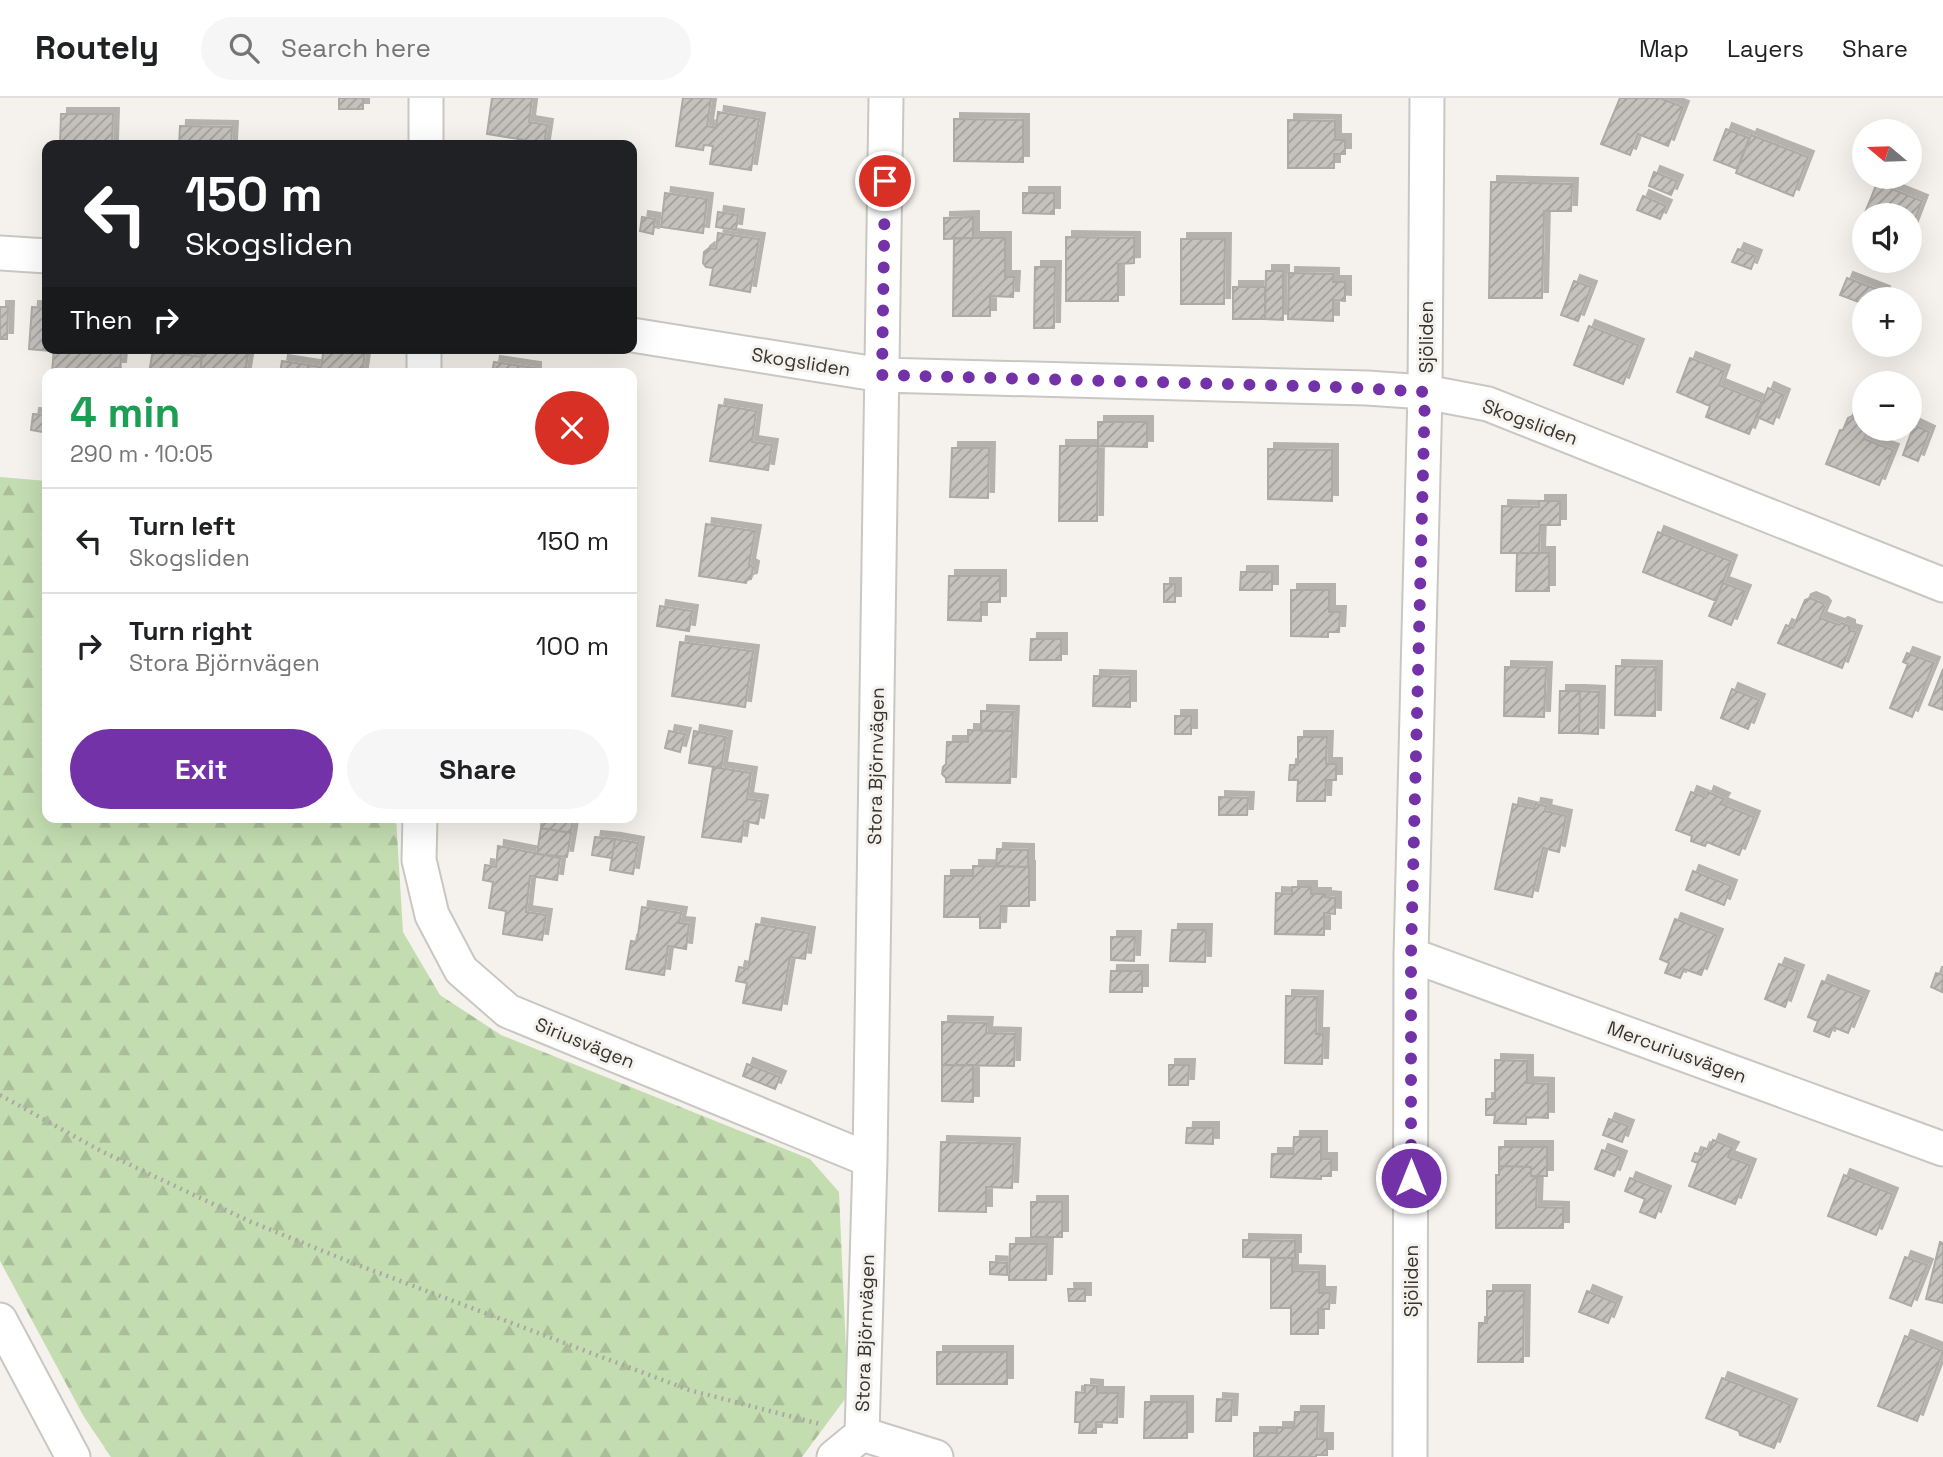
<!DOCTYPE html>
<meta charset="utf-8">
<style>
:root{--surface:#fff;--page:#f6f6f6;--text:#202124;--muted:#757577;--line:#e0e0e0;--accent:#7332a7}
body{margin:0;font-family:"Space Grotesk",sans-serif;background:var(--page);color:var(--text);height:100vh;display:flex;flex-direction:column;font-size:26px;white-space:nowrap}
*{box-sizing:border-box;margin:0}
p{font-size:23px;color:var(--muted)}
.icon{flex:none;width:38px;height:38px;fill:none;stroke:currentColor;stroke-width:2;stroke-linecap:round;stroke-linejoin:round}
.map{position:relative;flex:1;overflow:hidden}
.panel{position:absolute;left:42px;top:270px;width:595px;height:455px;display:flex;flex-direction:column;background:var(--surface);border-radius:14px;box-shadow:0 7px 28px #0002}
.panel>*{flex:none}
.top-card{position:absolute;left:42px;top:42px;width:595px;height:214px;border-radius:14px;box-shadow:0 7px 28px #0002;background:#202124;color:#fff;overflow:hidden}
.needle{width:46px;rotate:289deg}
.tools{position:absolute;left:1852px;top:21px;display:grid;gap:14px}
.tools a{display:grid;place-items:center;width:70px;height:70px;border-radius:50%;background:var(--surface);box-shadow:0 7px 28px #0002;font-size:35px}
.pin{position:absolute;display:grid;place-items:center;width:60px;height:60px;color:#fff;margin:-30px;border:4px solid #fff;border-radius:50%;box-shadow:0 2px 7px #0007}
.me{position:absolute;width:77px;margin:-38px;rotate:0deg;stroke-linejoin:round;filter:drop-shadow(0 0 5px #0008)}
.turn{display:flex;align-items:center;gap:24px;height:147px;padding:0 28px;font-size:32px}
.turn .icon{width:91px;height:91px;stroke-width:2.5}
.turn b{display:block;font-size:49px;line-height:60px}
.then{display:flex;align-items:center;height:66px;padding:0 28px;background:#0003;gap:14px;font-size:26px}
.round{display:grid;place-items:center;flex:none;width:74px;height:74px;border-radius:37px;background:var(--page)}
.summary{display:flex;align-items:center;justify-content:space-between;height:119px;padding:0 28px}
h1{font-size:42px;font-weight:700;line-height:52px;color:#1e9e55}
.primary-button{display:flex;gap:14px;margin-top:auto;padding:14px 28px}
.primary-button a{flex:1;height:80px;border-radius:42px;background:var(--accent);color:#fff;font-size:28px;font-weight:700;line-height:80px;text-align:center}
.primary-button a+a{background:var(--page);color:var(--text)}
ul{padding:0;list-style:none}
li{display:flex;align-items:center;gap:21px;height:105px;padding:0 28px;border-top:2px solid var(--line)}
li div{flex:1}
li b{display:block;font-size:26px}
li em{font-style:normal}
header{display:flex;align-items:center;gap:42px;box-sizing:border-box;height:98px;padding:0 35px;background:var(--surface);border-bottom:2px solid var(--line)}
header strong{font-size:33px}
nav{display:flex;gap:38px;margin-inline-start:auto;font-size:24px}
.search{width:490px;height:63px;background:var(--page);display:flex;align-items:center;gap:18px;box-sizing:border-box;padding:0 24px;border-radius:38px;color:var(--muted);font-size:26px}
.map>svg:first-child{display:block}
.forest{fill:url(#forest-firs)}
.building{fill:url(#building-hatch);stroke:#acaaa5;stroke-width:2;filter:url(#shadow)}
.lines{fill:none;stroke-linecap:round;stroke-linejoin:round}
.minor-casing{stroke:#c9c7c2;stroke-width:37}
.path{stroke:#aaa8a4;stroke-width:4.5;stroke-dasharray:2 5;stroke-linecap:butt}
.minor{stroke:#fff;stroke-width:33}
.route{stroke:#7332a7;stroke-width:12;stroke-dasharray:0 21.6}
.labels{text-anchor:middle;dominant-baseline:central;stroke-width:6;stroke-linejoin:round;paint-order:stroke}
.street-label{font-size:19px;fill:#363533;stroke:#f5f2ed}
</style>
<header>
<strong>Routely</strong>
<div class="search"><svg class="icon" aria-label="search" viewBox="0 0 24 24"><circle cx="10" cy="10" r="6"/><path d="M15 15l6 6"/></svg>Search here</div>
<nav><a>Map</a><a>Layers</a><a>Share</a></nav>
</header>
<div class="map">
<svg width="1943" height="1359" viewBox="0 0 1943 1359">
<defs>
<pattern id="forest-firs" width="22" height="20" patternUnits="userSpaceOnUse" patternTransform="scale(1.75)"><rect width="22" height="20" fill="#c4ddb0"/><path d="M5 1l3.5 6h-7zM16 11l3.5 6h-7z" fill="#a9be98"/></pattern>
<pattern id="building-hatch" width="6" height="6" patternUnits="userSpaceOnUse" patternTransform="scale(1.75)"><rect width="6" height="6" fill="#c5c2be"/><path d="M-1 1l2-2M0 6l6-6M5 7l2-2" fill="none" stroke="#a19e9b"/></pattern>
<filter id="shadow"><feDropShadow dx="6" dy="-6" stdDeviation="0" flood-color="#0004"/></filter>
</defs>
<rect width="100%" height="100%" fill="#f5f2ed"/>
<path class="forest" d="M0,379L47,383V719H396L403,834L440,897L501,937L810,1061L839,1094L848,1297L802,1359H111L84,1319L0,1163Z"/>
<path class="building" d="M339,0H363V11H339Z
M492,0H532L529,24L547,27L544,47H524L525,42L487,36Z
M683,0H711L707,28L716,30L718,14L759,21L751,72L710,66L713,48L704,47L703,52L676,48Z
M1620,0H1660L1683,9L1668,48L1638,36L1630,57L1601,46Z
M61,16H113L112,47H60Z
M954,21L1023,22V64L954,63Z
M1288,22L1335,23V42H1345V56H1334V70H1288Z
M180,28L232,29L231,47H179Z
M1726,31L1749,40L1737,71L1714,62Z
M1751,37L1808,59L1793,98L1736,75Z
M1654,74L1677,83L1671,97L1649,88Z
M1491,84L1572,86L1571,113H1544L1542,200H1489Z
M1877,85L1922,103L1909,137V117H1864Z
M665,95L707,101L703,135L661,129Z
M1023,95H1054V116L1023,115Z
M1643,98L1666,108L1660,121L1637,112Z
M718,114L738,117L736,132L716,129Z
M642,119L655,121L653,136L640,133Z
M973,119V140L944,141V120Z
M718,135L759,141L750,194L710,187L713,170L706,169L703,165L704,154L709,150L716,151Z
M1066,139L1134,140V165L1118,166V203H1066Z
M954,140H1005V179H1014L1013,199L990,198V218H953Z
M1181,141H1225L1224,206H1181Z
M1738,151L1756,158L1751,171L1732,164Z
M1035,169H1055L1054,230H1034Z
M1266,173H1283V222L1265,221Z
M1289,175L1333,176V184H1345V203L1333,202V223L1288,221Z
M1847,180L1884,194L1882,201H1864V206L1840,197Z
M1574,183L1591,189L1578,223L1561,217Z
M1233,189H1265V221H1233Z
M0,209H8L7,241H0Z
M32,209L47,210V250H50V253L29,251Z
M1589,228L1638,247L1623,286L1574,267Z
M54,250H122L120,270H115V275H52Z
M203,250H249L245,275H200Z
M324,250L365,254L362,275H320Z
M153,252L202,259L200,275H149Z
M1690,260L1724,273L1719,287L1762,304L1749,336L1706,319L1710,308L1677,294Z
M282,263L321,269L320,275H280Z
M494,264L535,270V275H492Z
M1768,290L1784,297L1773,326L1757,319Z
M719,307L756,313L752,344L772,347L768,372L710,363Z
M33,316L45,317L43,334L31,332Z
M1856,316L1864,319V331H1868L1864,341L1893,352L1879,387L1826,366L1840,332H1843L1848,320Z
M1098,324H1147V349L1098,348Z
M1914,327L1929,334L1918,363L1903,357Z
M1060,348H1098L1097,423H1059Z
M952,350H989L988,400L950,399Z
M1268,351L1332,352V403L1268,401Z
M1539,403H1560V427H1540L1539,455H1501L1502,408L1539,409Z
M706,426L755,433L749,467L753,469L751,481L747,482L746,485L699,478Z
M1658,434L1731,463L1716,503L1643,474Z
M1517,455H1549V493H1516Z
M1241,474H1272V492H1240Z
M949,478H1000V504H981V523L948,522Z
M1723,485L1745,493L1731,527L1709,518Z
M1164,486H1175V504H1164Z
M1291,492H1329V514H1340L1339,534H1328V539L1291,538Z
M1810,500L1822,505L1825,509L1820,520L1839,527L1842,525L1849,528V532L1856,534L1842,570L1778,545L1786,527L1793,530L1805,502Z
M660,508L692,513L689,533L657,528Z
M1031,541H1061V562H1030Z
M680,544L753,553L745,609L672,598Z
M1907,555L1934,565L1912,619L1890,610L1908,566L1903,564Z
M1616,568L1656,569L1655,618L1615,617Z
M1505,569L1546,570L1544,619L1504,618Z
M1943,571V612L1929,607Z
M1094,578L1130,579V609L1093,608Z
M1732,591L1759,602L1748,631L1721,620Z
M1560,593H1580L1579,635H1559Z
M1580,593L1599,594L1598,636L1579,635Z
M981,613L1013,614L1012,633H981Z
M1175,618H1191V636H1175Z
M968,632L1012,633L1010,685L946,684V680L942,676L943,669L946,666L947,644H968Z
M669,633L685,636L680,654L665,650Z
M694,633L726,639L721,670L689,665Z
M1298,639H1327L1326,666H1336V682H1326L1325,703H1297L1298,682H1289L1290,667H1298Z
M713,669L751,675L747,701L762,703L758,726L744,723L741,744L702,739Z
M1691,694L1706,700L1708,694L1724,701L1721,706L1754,719L1739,757L1707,744L1705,748L1691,743L1692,738L1676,732Z
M1219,699L1248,700L1247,717H1219Z
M1513,706L1534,711L1535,706L1546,708L1545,713L1566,718L1559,754L1543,750L1532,799L1495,791Z
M542,719H573L571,735L541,730Z
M541,730L571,735L567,759L537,756Z
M595,739L615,741L612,760L592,757Z
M615,741L638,745L633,776L610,772Z
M498,748L560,760L557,782L530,778L526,814L546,817L542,842L503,836L506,813L489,810L493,784L483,782L485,767L496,769Z
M997,751L1028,752V769L996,768Z
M973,768L1029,769V808H1001L1000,830H980V819H944L945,778H973Z
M1693,773L1731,788L1724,807L1686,792Z
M1292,789H1311V796H1325V799L1335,800V816L1324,815V837L1275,836L1276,795L1292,796Z
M642,809L681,815L679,825L689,826L686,851L668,848L664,877L626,871L631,843L637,844Z
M1675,821L1717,837L1701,877L1684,871L1680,880L1665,875L1669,865L1660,861Z
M756,826L809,835L805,861L790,859L781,912L743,905L747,885L736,883L739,869L748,871Z
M1172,832H1206L1205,864L1170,863Z
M1111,839H1135L1134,863L1111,862Z
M1779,866L1798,873L1785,909L1765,901Z
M1111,873H1142V894H1110Z
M1936,875L1943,877L1942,894L1931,889Z
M1822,883L1863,899L1848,935L1833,929L1829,939L1814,933L1818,923L1808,919Z
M1286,898L1317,899L1316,936H1323L1322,966L1285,965Z
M942,924L987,925L986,935L1015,936L1014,968L942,967Z
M1495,962L1527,963V985L1548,986V1020L1526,1019V1026L1494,1025L1495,1017H1486V1001H1495Z
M747,966L780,979L775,991L743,978Z
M942,967H973V1004L942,1003Z
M1169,967H1189L1188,987H1169Z
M1609,1021L1628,1028L1622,1044L1603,1037Z
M1187,1030H1213V1046L1186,1045Z
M1294,1039H1321V1061H1331V1078H1321V1081L1271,1079L1272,1056H1293Z
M1713,1042L1733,1050L1728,1059L1750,1067L1735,1106L1689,1088L1698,1065L1692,1063L1695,1055L1701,1057L1704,1050L1709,1052Z
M941,1044L1014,1046L1012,1090L986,1089V1114L939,1113Z
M1499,1049H1547V1078H1531V1069L1499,1068Z
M1602,1052L1621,1059L1614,1078L1595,1071Z
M1499,1068L1531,1069V1078H1537L1536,1109L1563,1110V1130H1496V1077H1499Z
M1844,1077L1892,1096L1876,1137L1828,1118Z
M1630,1080L1665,1094L1655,1120L1640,1114L1645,1101L1625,1093Z
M1031,1104H1062V1139H1031Z
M1243,1142L1295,1143V1160L1243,1159Z
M1940,1144L1943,1145V1205L1926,1201Z
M1010,1146H1047L1046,1182H1009Z
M1905,1159L1927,1167L1911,1208L1890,1200Z
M1271,1160H1292V1173L1319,1174V1195H1330L1329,1211H1318V1236H1291V1210H1271Z
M990,1164L1007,1165V1177L990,1176Z
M1068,1191H1085V1203H1069Z
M1487,1193H1524L1523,1264H1478L1479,1225H1487Z
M1587,1193L1616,1205L1608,1225L1579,1214Z
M1905,1238L1943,1253L1917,1323L1878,1308Z
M937,1254H1007V1286H937Z
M1722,1280L1791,1307L1774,1350L1740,1337L1739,1333L1706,1320Z
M1085,1287L1097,1288V1295H1118L1117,1325L1096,1324V1335H1079L1080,1324H1075L1076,1294L1085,1295Z
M1217,1301L1232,1302L1231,1323H1216Z
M1145,1304H1187V1340H1144Z
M1295,1314H1318L1317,1341H1327V1357H1316V1359H1254V1335H1277V1330H1294Z"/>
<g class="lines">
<g class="minor-casing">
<path id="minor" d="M426,47V0
M0,155L47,158
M632,237L882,277L1367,290L1425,294L1488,306L1943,487
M424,275V250
M420,719L419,762L432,817L461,872L508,913L870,1062
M1411,857L1943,1051
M0,1222L73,1359
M862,1336L870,1062L886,0
M862,1336L936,1359
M834,1359L862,1336
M1410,1359L1411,857L1425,294L1427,0"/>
</g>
<path class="path" d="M0,997L101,1053L249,1123L350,1164L689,1292L820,1326"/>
<use href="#minor" class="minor"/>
</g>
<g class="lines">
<path class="route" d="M885,83L882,277L1340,289L1425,294L1411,857V1080"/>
</g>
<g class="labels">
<g class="street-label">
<text transform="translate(1426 239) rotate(-90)">Sjöliden</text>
<text transform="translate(801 264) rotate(9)">Skogsliden</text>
<text transform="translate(1530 324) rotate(20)">Skogsliden</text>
<text transform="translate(876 668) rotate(-89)">Stora Björnvägen</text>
<text transform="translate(585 945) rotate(22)">Siriusvägen</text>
<text transform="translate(1677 954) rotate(20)">Mercuriusvägen</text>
<text transform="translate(1411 1183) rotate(-90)">Sjöliden</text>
<text transform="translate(865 1235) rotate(-88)">Stora Björnvägen</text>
</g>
</g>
</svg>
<div class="tools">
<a><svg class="needle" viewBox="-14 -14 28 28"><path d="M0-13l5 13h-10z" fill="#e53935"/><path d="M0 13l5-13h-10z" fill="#757577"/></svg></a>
<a><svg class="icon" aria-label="sound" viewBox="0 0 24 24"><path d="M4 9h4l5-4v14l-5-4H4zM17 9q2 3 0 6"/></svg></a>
<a>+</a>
<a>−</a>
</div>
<div class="pin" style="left:885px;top:83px;background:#d93025"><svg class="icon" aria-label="arrive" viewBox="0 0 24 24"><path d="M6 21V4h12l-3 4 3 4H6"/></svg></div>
<svg class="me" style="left:1411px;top:1080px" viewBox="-20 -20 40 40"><circle r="17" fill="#7332a7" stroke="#fff" stroke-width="3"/><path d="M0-11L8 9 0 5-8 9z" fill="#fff"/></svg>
<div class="top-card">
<div class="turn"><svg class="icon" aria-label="left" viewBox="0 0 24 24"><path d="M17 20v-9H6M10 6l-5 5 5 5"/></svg><div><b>150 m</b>Skogsliden</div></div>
<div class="then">Then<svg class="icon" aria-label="right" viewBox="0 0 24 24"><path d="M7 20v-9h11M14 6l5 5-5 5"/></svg></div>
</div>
<section class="panel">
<div class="summary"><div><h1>4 min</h1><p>290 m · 10:05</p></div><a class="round" style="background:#d93025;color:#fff"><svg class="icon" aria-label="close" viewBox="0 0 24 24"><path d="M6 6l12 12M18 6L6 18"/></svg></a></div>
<ul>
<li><svg class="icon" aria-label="left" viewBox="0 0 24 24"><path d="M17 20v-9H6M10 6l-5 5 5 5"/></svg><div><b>Turn left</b><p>Skogsliden</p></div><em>150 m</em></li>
<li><svg class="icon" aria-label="right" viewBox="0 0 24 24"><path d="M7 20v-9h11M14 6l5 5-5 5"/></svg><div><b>Turn right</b><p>Stora Björnvägen</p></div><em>100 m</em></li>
</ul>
<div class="primary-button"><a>Exit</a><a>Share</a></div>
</section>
</div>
